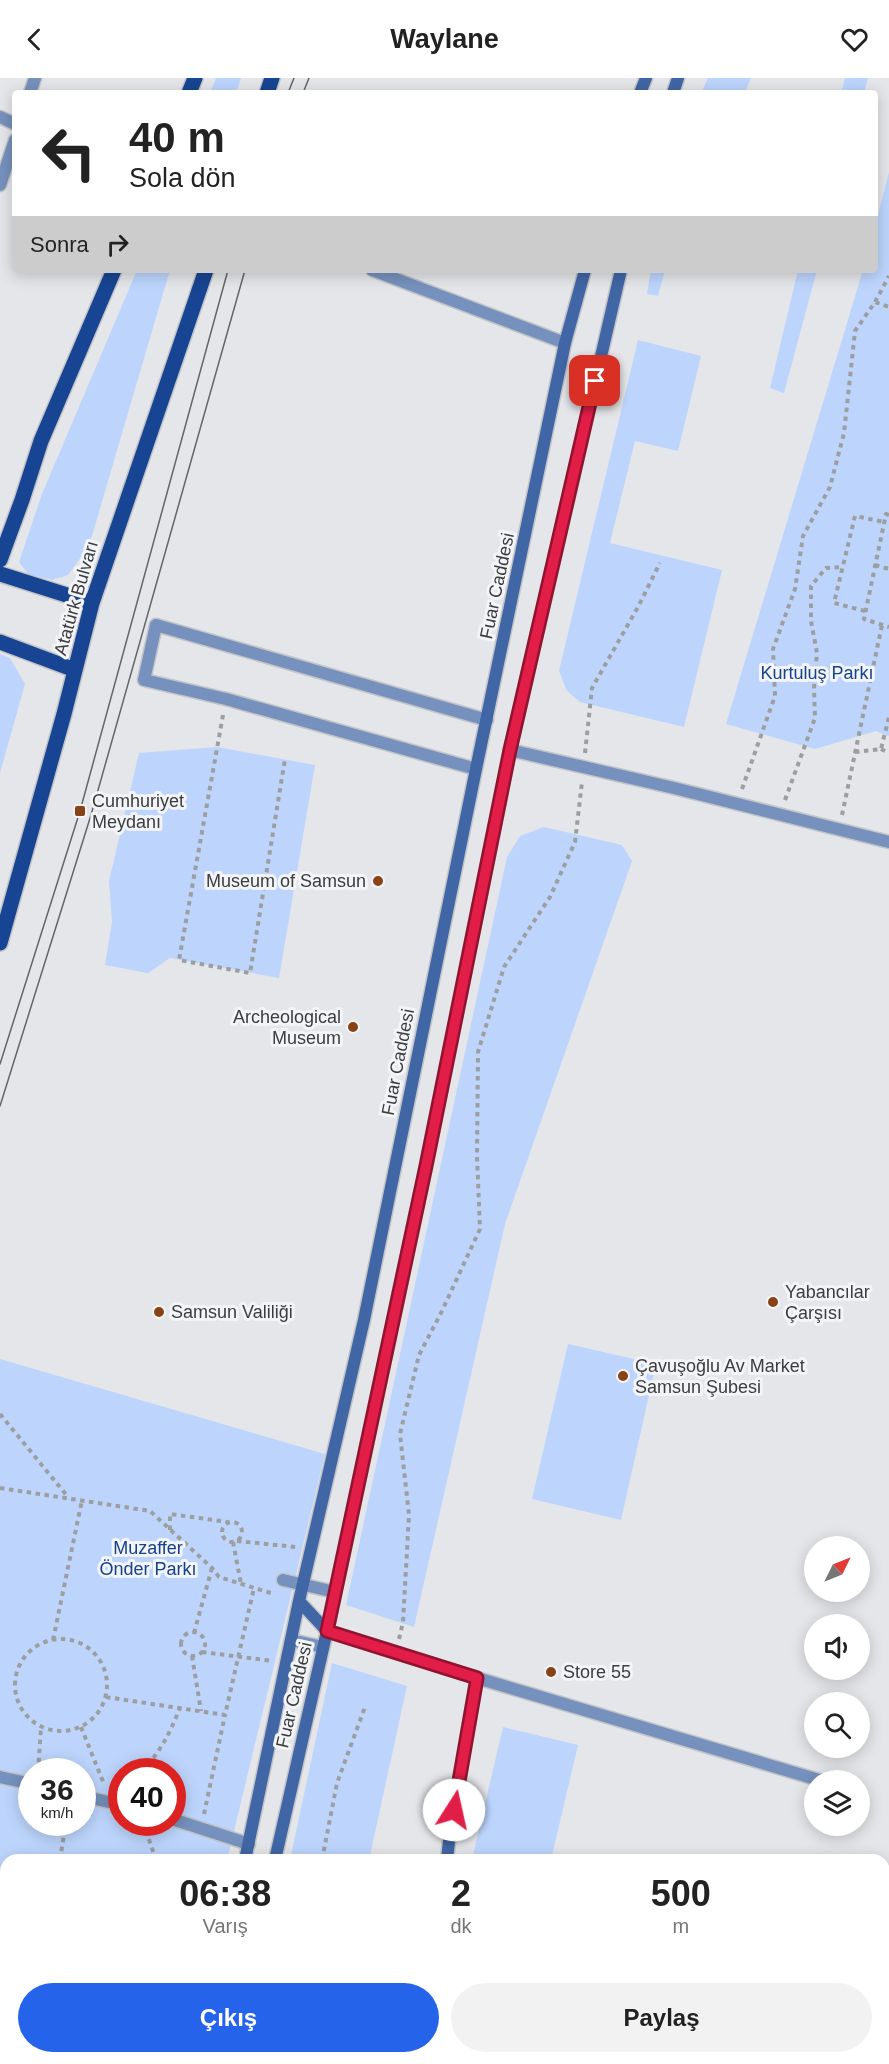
<!DOCTYPE html>
<html lang="tr">
<meta charset="utf-8">
<style>
:root{--surface:#fff;--page:#f2f2f2;--text:#222;--muted:#767676;--accent:#2563eb}
body{margin:0;font-family:Helvetica,sans-serif;background:var(--page);color:var(--text);height:100vh;display:flex;flex-direction:column;font-size:22px;white-space:nowrap}
*{box-sizing:border-box;margin:0}
p{font-size:20px;color:var(--muted)}
.icon{flex:none;width:33px;height:33px;fill:none;stroke:currentColor;stroke-width:2;stroke-linecap:round;stroke-linejoin:round}
.map{position:relative;flex:1;overflow:hidden}
.side{position:absolute;left:0px;top:1776px;width:890px;height:210px;display:flex;flex-direction:column;background:var(--surface);border-radius:18px 18px 0 0;box-shadow:0 3px 15px #0003}
.side>*{flex:none}
.banner{position:absolute;left:12px;top:12px;width:866px;height:183px;border-radius:6px;box-shadow:0 3px 15px #0003;background:#fff;color:var(--text);overflow:hidden}
.needle{width:39px;rotate:47deg}
.tools{position:absolute;left:804px;top:1458px;display:grid;gap:12px}
.tools a{display:grid;place-items:center;width:66px;height:66px;border-radius:50%;background:var(--surface);box-shadow:0 3px 15px #0003;font-size:30px}
.speed{position:absolute;left:18px;top:1680px;display:flex;gap:12px;font-size:30px;font-weight:700;text-align:center}
.speed>*{display:grid;place-content:center;width:78px;height:78px;border-radius:50%;background:var(--surface);box-shadow:0 3px 15px #0003;line-height:1}
.speed small{font-size:15px;font-weight:400}
.speed .limit{border:9px solid #d22;background:#fff;color:#111}
.pin{position:absolute;display:grid;place-items:center;width:51px;height:51px;color:#fff;margin:-26px;border-radius:12px;box-shadow:0 3px 9px #0006}
.me{position:absolute;width:66px;margin:-33px;rotate:10deg;stroke-linejoin:round;filter:drop-shadow(0 0 4px #0008)}
.turn{display:flex;align-items:center;gap:21px;height:126px;padding:0 18px;font-size:27px}
.turn .icon{width:78px;height:78px;stroke-width:2.5}
.turn b{display:block;font-size:42px;line-height:51px}
.then{display:flex;align-items:center;height:57px;padding:0 18px;background:#0003;gap:12px;font-size:22px}
.eta{display:flex;justify-content:space-evenly;align-items:center;height:102px;text-align:center}
.eta b{font-size:36px;font-weight:700;line-height:42px}
.cta{display:flex;gap:12px;margin-top:auto;padding:12px 18px}
.cta a{flex:1;height:69px;border-radius:36px;background:var(--accent);color:#fff;font-size:24px;font-weight:700;line-height:69px;text-align:center}
.cta a+a{background:var(--page);color:var(--text)}
header{display:flex;justify-content:space-between;align-items:center;height:78px;padding:0 18px;background:var(--surface);font-size:27px;font-weight:700}
.map>svg:first-child{display:block}
.green{fill:#bdd5fd;fill-rule:evenodd}
.lines{fill:none;stroke-linecap:round;stroke-linejoin:round}
.lane-casing{stroke:#c2c4c7;stroke-width:15}
.street-casing{stroke:#c2c4c7;stroke-width:15}
.secondary-casing{stroke:#c2c4c7;stroke-width:15}
.primary-casing{stroke:#c2c4c7;stroke-width:18}
.path{stroke:#9c9ea0;stroke-width:4;stroke-dasharray:4.5 4.5;stroke-linecap:butt}
.lane{stroke:#7691bd;stroke-width:12}
.street{stroke:#7691bd;stroke-width:12}
.secondary{stroke:#4066a5;stroke-width:12}
.primary{stroke:#174593;stroke-width:15}
.tram{stroke:#646566;stroke-width:1.5}
.route-casing{stroke:#92132f;stroke-width:15}
.route{stroke:#e11d48;stroke-width:10}
.poi-dot{fill:#874316;stroke:#f2f4f7;stroke-width:2}
.labels{text-anchor:middle;dominant-baseline:central;stroke-width:6;stroke-linejoin:round;paint-order:stroke}
.street-label{font-size:18px;fill:#3c3d3e;stroke:#f2f4f7}
.park-label{font-size:18px;fill:#16428b;stroke:#f2f4f7}
.poi-label{font-size:18px;fill:#3c3d3e;stroke:#f2f4f7;text-anchor:start}
</style>
<header><svg class="icon" aria-label="back" viewBox="0 0 24 24"><path d="M15 5l-7 7 7 7"/></svg>Waylane<svg class="icon" aria-label="heart" viewBox="0 0 24 24"><path d="M12 20l-8-8c-3-5 5-10 8-4 3-6 11-1 8 4z"/></svg></header>
<div class="map">
<svg width="889" height="1986" viewBox="0 0 889 1986">
<rect width="100%" height="100%" fill="#e4e6e9"/>
<path class="green" d="M216,0H241L236,15H210Z
M708,0H751L745,15H701Z
M845,0H868L864,15H841Z
M889,94V658L876,653L815,671L726,646L863,192H874L875,149Z
M137,192H170L89,468L68,497L52,502L28,496L19,484L42,416Z
M651,192H665L658,218L647,216Z
M798,192H817L784,315L770,310Z
M638,262L701,278L678,373L635,363L610,465L722,492L684,649L580,624L567,613L559,593Z
M0,576L10,580L25,606L0,695Z
M217,669L315,687L279,900L170,880L148,895L105,887L112,844L109,803L139,675Z
M544,749L622,767L632,783L505,1146L414,1549L346,1527L507,779L520,758Z
M568,1266L656,1286L621,1442L532,1421Z
M0,1281L325,1376L227,1782H6V1884L0,1883ZM32,1694H82V1744H32ZM122,1694H172V1744H122Z
M332,1585L407,1608L369,1782H290Z
M503,1649L578,1667L551,1782H472Z
M247,1980H326L324,1986H246Z"/>
<g class="lines">
<g class="lane-casing">
<path id="lane" d="M372,192L565,265"/>
</g>
<g class="street-casing">
<path id="street" d="M30,15L35,0
M0,39L15,46
M0,107L15,62
M510,672L674,710L889,764
M476,691L226,621L144,602L156,547L487,642
M283,1502L335,1514
M291,1562L323,1569
M477,1600L819,1702
M0,1699L32,1706
M82,1718L122,1727
M172,1741L249,1766
M884,1936L889,1937"/>
</g>
<g class="secondary-casing">
<path id="secondary" d="M640,15L646,0
M673,15L678,0
M299,1523L327,1553L477,1600L450,1754L447,1782
M245,1782L299,1523L364,1242L476,691L565,265L585,192
M275,1782L327,1553L426,1088L510,672L621,192
M193,1986L195,1980
M230,1986L231,1980
M425,1986V1980"/>
</g>
<g class="primary-casing">
<path id="primary" d="M189,15L195,0
M267,15L272,0
M0,482L22,422L41,363L114,192
M0,496L92,525
M0,564L75,592
M0,865L64,636L92,525L206,192"/>
</g>
<path class="path" d="M875,224L889,198
M889,437L886,436L864,541L889,549
M875,487L889,491
M865,533L834,525L855,438L884,444
M223,637L179,882L250,895L285,681
M881,671L889,675
M855,674L881,671L889,639
M585,675L592,610L638,529L660,485
M742,711L775,618L773,571L795,511L803,458L830,409L844,355L855,253L875,224L889,229
M785,722L815,640L814,610L817,575L811,543V508L826,490L843,489
M842,737L882,547
M0,1336L68,1419
M0,1410L150,1433L212,1490L219,1499L274,1516
M222 1454a10 10 0 1 1 20 0a10 10 0 1 1-20 0Z
M170,1452V1436L228,1444
M237,1463L296,1469
M233,1464L241,1506
M181 1566a12 12 0 1 1 24 0a12 12 0 1 1-24 0Z
M194,1555L212,1490
M15 1607a46 46 0 1 1 92 0a46 46 0 1 1-92 0Z
M399,1561L403,1544L409,1437L400,1356L419,1277L441,1235L480,1151L477,1078L478,974L504,889L550,819L575,764L582,704
M53,1562L82,1422
M202,1574L273,1583
M192,1578L201,1633
M106,1619L225,1637L254,1510
M81,1649L104,1706
M38,1693L41,1650
M142,1694C161,1672 169,1657 180,1630
M204,1736L225,1637
M82,1741L91,1736
M143,1744L156,1782
M60,1782L65,1750L76,1744
M322,1782L337,1705L365,1629
M285,1986V1980"/>
<use href="#lane" class="lane"/>
<use href="#street" class="street"/>
<use href="#secondary" class="secondary"/>
<use href="#primary" class="primary"/>
<path class="tram" d="M288,15L294,0
M303,15L309,0
M0,986L80,733L228,192
M0,1028L91,737L245,192"/>
</g>
<g class="lines">
<g class="route-casing">
<path id="route" d="M454,1732L477,1600L327,1553L426,1088L510,672L595,303"/>
</g>
<use href="#route" class="route"/>
</g>
<g class="poi-dot">
<rect x="74" y="727" width="12" height="12" rx="3"/>
<circle cx="378" cy="803" r="6"/>
<circle cx="353" cy="949" r="6"/>
<circle cx="773" cy="1224" r="6"/>
<circle cx="159" cy="1234" r="6"/>
<circle cx="623" cy="1298" r="6"/>
<circle cx="551" cy="1594" r="6"/>
</g>
<g class="labels">
<g class="street-label">
<text transform="translate(497 508) rotate(-78)">Fuar Caddesi</text>
<text transform="translate(76 520) rotate(-74)">Atatürk Bulvarı</text>
<text transform="translate(398 984) rotate(-79)">Fuar Caddesi</text>
<text transform="translate(294 1617) rotate(-77)">Fuar Caddesi</text>
</g>
<g class="park-label">
<text x="817" y="595">Kurtuluş Parkı</text>
<text x="148" y="1470">Muzaffer<tspan x="148" dy="21">Önder Parkı</tspan></text>
</g>
<g class="poi-label">
<text x="92" y="723">Cumhuriyet<tspan x="92" dy="21">Meydanı</tspan></text>
<text x="366" y="803" text-anchor="end">Museum of Samsun</text>
<text x="341" y="939" text-anchor="end">Archeological<tspan x="341" dy="21">Museum</tspan></text>
<text x="785" y="1214">Yabancılar<tspan x="785" dy="21">Çarşısı</tspan></text>
<text x="171" y="1234">Samsun Valiliği</text>
<text x="635" y="1288">Çavuşoğlu Av Market<tspan x="635" dy="21">Samsun Şubesi</tspan></text>
<text x="563" y="1594">Store 55</text>
</g>
</g>
</svg>
<div class="tools">
<a><svg class="needle" viewBox="-14 -14 28 28"><path d="M0-13l5 13h-10z" fill="#e53935"/><path d="M0 13l5-13h-10z" fill="#767676"/></svg></a>
<a><svg class="icon" aria-label="sound" viewBox="0 0 24 24"><path d="M4 9h4l5-4v14l-5-4H4zM17 9q2 3 0 6"/></svg></a>
<a><svg class="icon" aria-label="search" viewBox="0 0 24 24"><circle cx="10" cy="10" r="6"/><path d="M15 15l6 6"/></svg></a>
<a><svg class="icon" aria-label="layers" viewBox="0 0 24 24"><path d="M12 4l9 5-9 5-9-5zM3 14l9 5 9-5"/></svg></a>
</div>
<div class="speed"><div>36<small>km/h</small></div><div class="limit">40</div></div>
<div class="pin" style="left:595px;top:303px;background:#d93025"><svg class="icon" aria-label="arrive" viewBox="0 0 24 24"><path d="M6 21V4h12l-3 4 3 4H6"/></svg></div>
<svg class="me" style="left:454px;top:1732px" viewBox="-20 -20 40 40"><circle r="19" fill="#fff"/><path d="M0-13L10 11 0 6-10 11z" fill="#e11d48"/></svg>
<div class="banner">
<div class="turn"><svg class="icon" aria-label="left" viewBox="0 0 24 24"><path d="M17 20v-9H6M10 6l-5 5 5 5"/></svg><div><b>40 m</b>Sola dön</div></div>
<div class="then">Sonra<svg class="icon" aria-label="right" viewBox="0 0 24 24"><path d="M7 20v-9h11M14 6l5 5-5 5"/></svg></div>
</div>
<section class="side">
<div class="eta">
<div><b>06:38</b><p>Varış</p></div>
<div><b>2</b><p>dk</p></div>
<div><b>500</b><p>m</p></div>
</div>
<div class="cta"><a>Çıkış</a><a>Paylaş</a></div>
</section>
</div>
